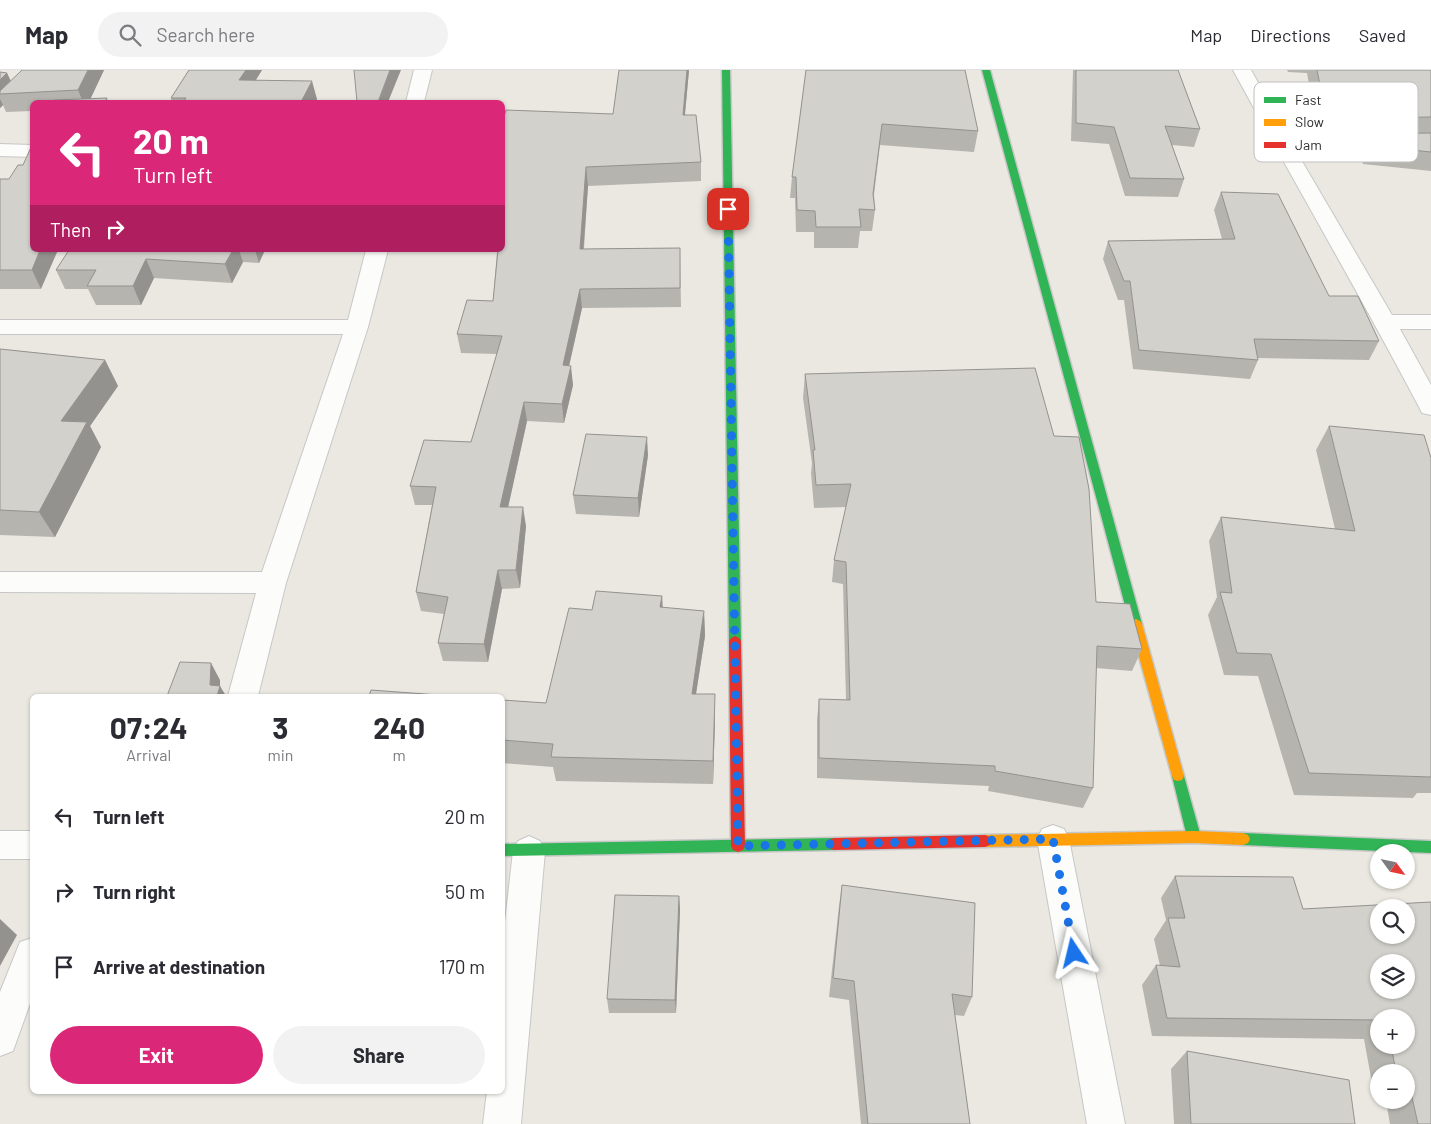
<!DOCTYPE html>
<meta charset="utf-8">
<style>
:root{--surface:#fff;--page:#f2f2f3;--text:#2b2b33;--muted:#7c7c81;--line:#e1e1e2;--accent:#db2777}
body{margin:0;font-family:Barlow,sans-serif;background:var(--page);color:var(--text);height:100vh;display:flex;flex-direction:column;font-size:19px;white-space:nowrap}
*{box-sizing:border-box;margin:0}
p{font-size:16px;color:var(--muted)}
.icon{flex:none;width:28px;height:28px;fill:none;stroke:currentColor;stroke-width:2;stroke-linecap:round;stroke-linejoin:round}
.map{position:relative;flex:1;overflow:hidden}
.details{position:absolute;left:30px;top:624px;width:475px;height:400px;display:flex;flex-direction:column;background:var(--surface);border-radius:8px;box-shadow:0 1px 4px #0004}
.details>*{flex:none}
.hud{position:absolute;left:30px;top:30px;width:475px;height:152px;border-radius:8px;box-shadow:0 1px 4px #0004;background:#db2777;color:#fff;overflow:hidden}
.needle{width:32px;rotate:123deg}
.buttons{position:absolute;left:1370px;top:774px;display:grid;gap:10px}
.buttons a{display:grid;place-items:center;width:45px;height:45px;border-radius:50%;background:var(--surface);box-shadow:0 1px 4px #0004;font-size:25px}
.pin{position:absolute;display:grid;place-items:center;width:42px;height:42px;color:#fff;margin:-21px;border-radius:10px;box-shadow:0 2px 8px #0006}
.me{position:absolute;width:55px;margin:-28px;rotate:350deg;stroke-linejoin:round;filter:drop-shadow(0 0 4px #0008)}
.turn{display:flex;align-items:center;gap:18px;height:105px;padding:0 20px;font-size:22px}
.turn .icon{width:65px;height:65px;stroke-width:2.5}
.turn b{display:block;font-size:35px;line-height:42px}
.then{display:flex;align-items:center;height:48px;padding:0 20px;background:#0003;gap:10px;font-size:19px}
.eta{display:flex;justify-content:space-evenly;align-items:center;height:85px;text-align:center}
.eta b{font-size:30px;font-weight:700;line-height:35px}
.cta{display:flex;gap:10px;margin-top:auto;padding:10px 20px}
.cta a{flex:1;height:58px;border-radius:30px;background:var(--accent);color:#fff;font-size:20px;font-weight:700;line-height:58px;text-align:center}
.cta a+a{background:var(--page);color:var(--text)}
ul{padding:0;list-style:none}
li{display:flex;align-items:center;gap:15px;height:75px;padding:0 20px}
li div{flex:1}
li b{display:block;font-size:19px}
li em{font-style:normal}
header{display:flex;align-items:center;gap:30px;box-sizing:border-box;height:70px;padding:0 25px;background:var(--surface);border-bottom:1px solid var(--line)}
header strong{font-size:24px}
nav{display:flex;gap:28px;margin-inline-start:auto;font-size:18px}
.search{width:350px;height:45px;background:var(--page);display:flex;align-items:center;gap:12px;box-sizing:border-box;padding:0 18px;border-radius:28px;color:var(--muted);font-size:19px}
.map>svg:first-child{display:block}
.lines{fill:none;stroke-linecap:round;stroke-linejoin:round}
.street-casing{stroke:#c7c7c7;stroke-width:2}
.fast-casing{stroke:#c7c7c7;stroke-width:3}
.slow-casing{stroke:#c7c7c7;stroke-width:3}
.jam-casing{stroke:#c7c7c7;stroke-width:3}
.street{fill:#fcfcfa;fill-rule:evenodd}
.fast{fill:#30b455;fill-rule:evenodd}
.slow{fill:#ff9f0a;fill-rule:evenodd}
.jam{fill:#e5322d;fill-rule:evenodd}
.wall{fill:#b5b4af;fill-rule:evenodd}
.shaded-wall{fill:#94928f}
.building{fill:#d3d1cc;stroke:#94928f;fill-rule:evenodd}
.route{stroke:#1a73e8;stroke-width:9;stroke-dasharray:0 16.2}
.key{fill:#fff;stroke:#c0c0c0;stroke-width:1}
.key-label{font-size:14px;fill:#2c2c2c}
</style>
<header>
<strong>Map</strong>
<div class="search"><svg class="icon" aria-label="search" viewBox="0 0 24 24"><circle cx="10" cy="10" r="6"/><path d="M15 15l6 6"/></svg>Search here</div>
<nav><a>Map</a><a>Directions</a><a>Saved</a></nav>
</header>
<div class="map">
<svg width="1431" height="1054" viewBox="0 0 1431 1054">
<rect width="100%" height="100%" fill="#eae8e1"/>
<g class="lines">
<g class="street-casing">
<path id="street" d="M414,0H432L424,32H406Z
M1233,0H1251L1290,69L1431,67V79L1296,81L1392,245H1431V259H1400L1431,315V345L1422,343L1419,337C1359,223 1294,112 1233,0Z
M0,74L32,75V87L0,86Z
M366,180H388L368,257L286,513L258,626H228L256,523L0,522V502H262L343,264H0V250H348Z
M1053,755L1064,759L1069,769L1125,1054H1087L1037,769L1042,759Z
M0,761H32V789H0Z
M529,766L540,771L545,781L521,1054H483L487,1021H502V878L513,781L518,771Z
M32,868V928L13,981L0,986V922L20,872Z"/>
</g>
<g class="fast-casing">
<path id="fast" d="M722,0H730L741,571L739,574H731L729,571Z
M982,0H990L1142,554L1140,557H1132L1130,554Z
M1178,701L1182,702L1184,706L1201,767L1199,771L1194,773L1189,771L1187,767L1172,706L1174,702Z
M1243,763L1431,771V783L1243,775L1238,773L1236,769L1238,765Z
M834,768L839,770L841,774L839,778L834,780L502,786V774Z"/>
</g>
<g class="slow-casing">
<path id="slow" d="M1136,549L1140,551L1142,554L1184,706L1182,710L1178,711L1174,710L1172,706L1130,554L1132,551Z
M1194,761L1243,763L1248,765L1250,769L1248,773L1243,775L1194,773L985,777L980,775L978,771L980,767L985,765Z"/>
</g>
<g class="jam-casing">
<path id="jam" d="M735,566L739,568L741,571L745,776L743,780L738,782L733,780L731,776L729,571L731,568Z
M985,765L990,767L992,771L990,775L985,777L834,780L829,778L827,774L829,770L834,768Z"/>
</g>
<use href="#street" class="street"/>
<use href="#fast" class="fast"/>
<use href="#slow" class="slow"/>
<use href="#jam" class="jam"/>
</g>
<path class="wall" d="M22,0H104L90,29L107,28L108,32H32V41L6,42L3,35L0,38V2L7,3L11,11Z
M189,0H262L256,10L317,29L315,32H172L171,28Z
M619,0H689L685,45L701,92V111L588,116L584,179L680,178L681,237L582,238L569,296L573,315L564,353L527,351L508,437L526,456L520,518L502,519L488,592L443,591L438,573L444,544L421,541L416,522L432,435H415L410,416L471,372L497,284L461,283L457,264L493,231L497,182H491V180H502L613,44Z
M806,0L978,61L974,82L880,75L874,125L875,140L872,161H860L858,178H814V162H796L795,128H790L792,107Z
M1073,0H1178L1200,59L1194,77L1172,75L1184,109L1178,127L1125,126L1109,74L1071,71Z
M1287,0H1431V101L1363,94L1359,82L1366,66H1354L1352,60L1336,59L1333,44L1314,42L1307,3L1288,2Z
M23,95L41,219H0V109H9Z
M1221,122L1329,226L1379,271L1369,290L1258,288V290L1250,309L1133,299L1124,230H1118L1103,189L1108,171L1222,169L1214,140Z
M69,180H265L259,193L243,192L232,213L154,208L141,235H96L88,219H65L56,200Z
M0,279L105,290L118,316L90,356L101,377L55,467L0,465Z
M805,304L1096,532L1142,579L1132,601L1096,598L1093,718L1083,738L988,721L989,716L817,708V650L819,629L846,630L843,514L832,512L834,490L846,437L814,438L811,403L812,393L803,328Z
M1329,356L1431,388V723H1417L1413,728L1294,725L1258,606L1224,605L1208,545L1217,527L1209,471L1221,447L1335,459L1316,380Z
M648,385L639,447L576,444L573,425Z
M662,526L663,538L704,541L705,566L696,624L715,649L713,714L556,711L553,697L502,693V630L546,633L592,540Z
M1175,806L1303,839L1431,832V1054H1390L1386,1031L1375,1030L1364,969L1152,966L1142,915L1156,895L1160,896L1154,869L1166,850L1161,828ZM1379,948H1406V975H1379ZM1379,1002H1406V1030H1379Z
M842,815L972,927L964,946L955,945L970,1054H861L849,930L829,927L839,836Z
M679,826L680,840L676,943H609L607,929Z
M1187,981L1355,1054H1174L1171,999Z"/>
<path class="shaded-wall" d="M88,0H104L89,32H83L78,20Z
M246,0H262L245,27L239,10Z
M390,0H401L388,32H378Z
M687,0H689L683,64V45Z
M7,3L15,21L0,24V10Z
M312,11L317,29L315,32H301Z
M0,29L3,35L0,38Z
M586,97L588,116L582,198L580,179Z
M40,180H58L41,219L32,200Z
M233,180H239L243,192L232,213L225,194Z
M255,180H265L259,193Z
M146,189L154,208L141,235L133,216Z
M580,219L582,238L565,314L563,295Z
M105,290L118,316L90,356L101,377L55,467L39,442L61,351Z
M571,296L573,315L564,353L562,334Z
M524,332L527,351L504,456L500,437Z
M647,367L648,385L639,447L638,428Z
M523,437L526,456L520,518L516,500Z
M498,500L502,519L488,592L484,574Z
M662,526L663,552L660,537Z
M704,541L705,566L692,649V624Z
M211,593L220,610V618V616L226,626H216L210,615Z
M715,624V649L713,714V691Z
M679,826L680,840L676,943L675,930Z
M0,849L17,865L0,896Z"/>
<path class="building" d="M22,0H88L78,20L0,24V21Z
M189,0H246L239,10L312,11L301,32H183L186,28H171Z
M354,0H390L378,32H357Z
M619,0H687L683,45H696L701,92L586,97L580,179L680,178V218L580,219L563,295L571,296L562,334L524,332L500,437H523L516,500H498L484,574L438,573L448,527L416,522L436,417L410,416L424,370L471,372L502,266L457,264L467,230L493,231L498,180H502V53L506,40L613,44Z
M806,0H965L978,61L882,54L873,124L875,140L859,139L861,157H816L815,141L797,140L796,107H792Z
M1076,0H1178L1200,59L1165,56L1184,109L1130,108L1114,57L1076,53Z
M1317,0H1431V47L1362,48L1360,42L1344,41L1340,26L1322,24Z
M0,2L7,3L0,10Z
M107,28L105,32H53L54,30Z
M1431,63V82L1372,76L1367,64Z
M32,75V180H40L32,200H0V109H9L18,95H23Z
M1221,122L1278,124L1329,226H1358L1379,271L1254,269L1258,290L1139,280L1130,211H1124L1108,171L1235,169Z
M69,180H233L225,194L146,189L133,216H87L96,200H56Z
M0,279L105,290L61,351L87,352L39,442L0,440Z
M1035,298L1054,366L1079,367L1089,419L1096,532L1130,534L1142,579L1097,576L1093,718L995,701V696L819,688V629L850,630L846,492L834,490L851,414L816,415L813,380H815L805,304Z
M1329,356L1424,365L1431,388V707L1309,703L1271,584L1237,583L1220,522L1232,523L1221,447L1355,461Z
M586,364L647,367L638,428L573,425Z
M596,521L662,526L660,537L704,541L692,624H715L713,691L551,687L553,674L502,670V630L546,633L569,538L592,540Z
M180,592L211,593L210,615L220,616L217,626H167Z
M371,620L452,626H369Z
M1175,806L1293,807L1303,839L1431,832V1054H1418L1409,1014L1406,1013V1002H1396L1391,975H1406V948H1379V950L1167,948L1156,895L1180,897L1168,848H1185ZM1379,838H1406V865H1379ZM1379,892H1406V920H1379Z
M842,815L975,833L972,927L952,924L970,1054H868L854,911L833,908Z
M615,825L679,826L675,930L607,929Z
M1187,981L1349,1010L1355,1054H1191Z"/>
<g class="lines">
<path class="route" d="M728,139L738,776L1053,769L1074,883"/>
</g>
<rect x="1254" y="12" width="164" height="80" rx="8" class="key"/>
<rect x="1264" y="27" width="22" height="6" fill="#30b455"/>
<rect x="1264" y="49" width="22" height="7" fill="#ff9f0a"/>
<rect x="1264" y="72" width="22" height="6" fill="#e5322d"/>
<g class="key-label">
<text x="1295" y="35">Fast</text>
<text x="1295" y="57">Slow</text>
<text x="1295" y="80">Jam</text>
</g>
</svg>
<div class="buttons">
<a><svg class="needle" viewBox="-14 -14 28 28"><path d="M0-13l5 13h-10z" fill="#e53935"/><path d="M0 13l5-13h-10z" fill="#7c7c81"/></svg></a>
<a><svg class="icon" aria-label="search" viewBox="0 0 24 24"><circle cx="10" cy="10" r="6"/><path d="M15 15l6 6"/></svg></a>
<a><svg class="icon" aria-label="layers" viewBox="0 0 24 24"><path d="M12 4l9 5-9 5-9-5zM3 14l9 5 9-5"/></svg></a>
<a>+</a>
<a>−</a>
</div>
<div class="pin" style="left:728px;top:139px;background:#d93025"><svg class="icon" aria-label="arrive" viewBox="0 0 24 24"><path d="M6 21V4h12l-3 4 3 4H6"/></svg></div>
<svg class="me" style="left:1074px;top:883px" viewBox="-20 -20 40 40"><path d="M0-17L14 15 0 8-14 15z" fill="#1a73e8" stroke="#fff" stroke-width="4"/></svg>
<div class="hud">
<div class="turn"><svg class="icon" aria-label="left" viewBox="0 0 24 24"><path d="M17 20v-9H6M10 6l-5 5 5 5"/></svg><div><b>20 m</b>Turn left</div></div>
<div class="then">Then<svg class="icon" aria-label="right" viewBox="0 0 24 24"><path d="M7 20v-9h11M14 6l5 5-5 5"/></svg></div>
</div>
<section class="details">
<div class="eta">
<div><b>07:24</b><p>Arrival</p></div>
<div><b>3</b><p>min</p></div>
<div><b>240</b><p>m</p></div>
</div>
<ul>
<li><svg class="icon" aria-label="left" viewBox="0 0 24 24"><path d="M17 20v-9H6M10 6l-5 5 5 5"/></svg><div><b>Turn left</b></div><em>20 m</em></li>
<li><svg class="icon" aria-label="right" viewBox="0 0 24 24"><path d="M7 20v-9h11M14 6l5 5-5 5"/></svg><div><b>Turn right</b></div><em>50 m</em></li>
<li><svg class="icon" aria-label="arrive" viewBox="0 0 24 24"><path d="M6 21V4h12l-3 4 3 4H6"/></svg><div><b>Arrive at destination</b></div><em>170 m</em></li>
</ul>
<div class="cta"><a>Exit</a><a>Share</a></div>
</section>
</div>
